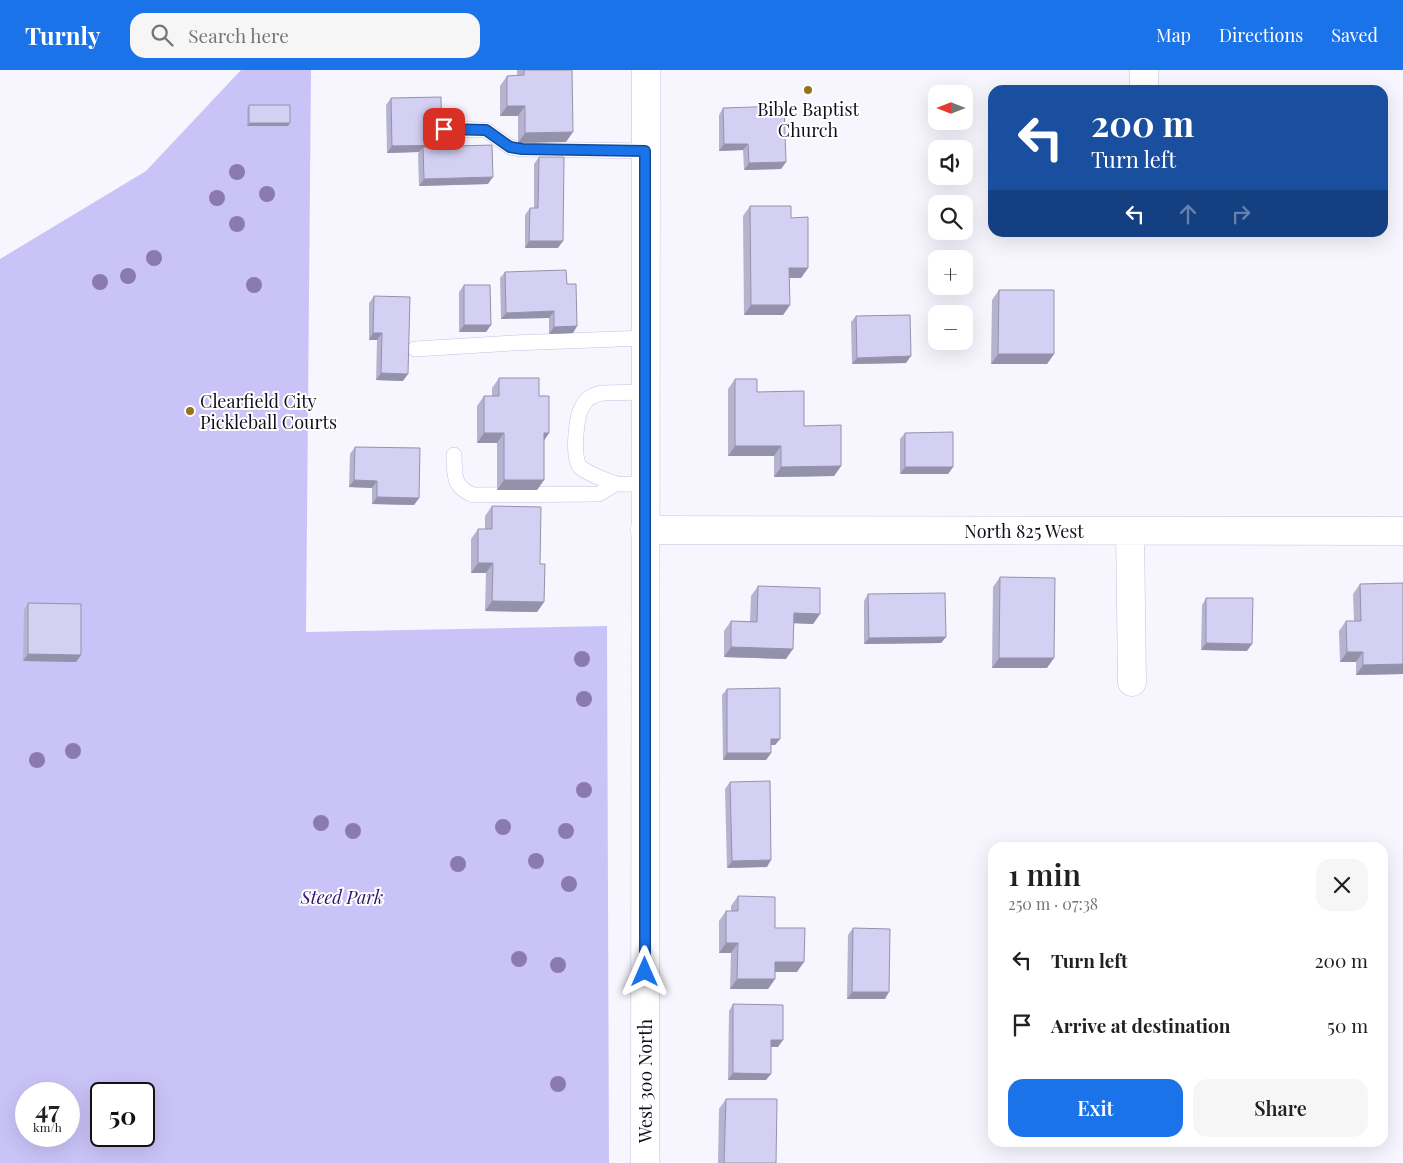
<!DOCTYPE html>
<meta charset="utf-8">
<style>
:root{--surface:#fff;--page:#f6f6f6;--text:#202124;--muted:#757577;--accent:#1a73e8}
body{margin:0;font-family:"Playfair Display",serif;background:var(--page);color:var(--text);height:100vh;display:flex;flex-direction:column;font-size:19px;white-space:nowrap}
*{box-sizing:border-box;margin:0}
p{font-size:16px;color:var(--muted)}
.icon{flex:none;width:28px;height:28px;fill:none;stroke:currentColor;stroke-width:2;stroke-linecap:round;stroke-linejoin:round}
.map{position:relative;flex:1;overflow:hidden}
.panel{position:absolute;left:988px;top:772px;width:400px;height:305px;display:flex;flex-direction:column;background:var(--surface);border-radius:15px;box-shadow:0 5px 20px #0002}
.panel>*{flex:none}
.hud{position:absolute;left:988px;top:15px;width:400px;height:152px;border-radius:15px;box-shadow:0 5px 20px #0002;background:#1a4fa0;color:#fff;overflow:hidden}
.needle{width:32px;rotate:270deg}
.tools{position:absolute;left:928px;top:15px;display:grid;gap:10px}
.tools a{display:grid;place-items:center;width:45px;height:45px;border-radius:10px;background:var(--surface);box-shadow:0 5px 20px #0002;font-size:25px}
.speed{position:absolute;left:15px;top:1012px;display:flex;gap:10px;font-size:25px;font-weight:700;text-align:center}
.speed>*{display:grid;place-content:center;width:65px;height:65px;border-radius:50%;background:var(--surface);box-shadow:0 5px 20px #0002;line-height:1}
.speed small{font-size:12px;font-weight:400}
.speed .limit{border:2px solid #111;border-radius:8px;background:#fff;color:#111}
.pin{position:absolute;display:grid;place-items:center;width:42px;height:42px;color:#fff;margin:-21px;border-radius:10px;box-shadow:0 2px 8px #0006}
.me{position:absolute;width:55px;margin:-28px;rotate:0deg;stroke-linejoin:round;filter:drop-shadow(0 0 4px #0008)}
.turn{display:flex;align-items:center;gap:18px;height:105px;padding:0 20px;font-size:22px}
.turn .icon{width:65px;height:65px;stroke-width:2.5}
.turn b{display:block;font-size:35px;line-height:42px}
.lanes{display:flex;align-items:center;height:48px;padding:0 20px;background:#0003;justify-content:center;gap:25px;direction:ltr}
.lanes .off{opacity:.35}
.round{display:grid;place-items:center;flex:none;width:52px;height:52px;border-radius:15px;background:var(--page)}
.headline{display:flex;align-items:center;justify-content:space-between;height:85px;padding:0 20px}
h1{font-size:30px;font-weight:600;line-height:38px}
.button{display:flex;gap:10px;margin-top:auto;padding:10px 20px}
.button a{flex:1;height:58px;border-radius:15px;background:var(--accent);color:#fff;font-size:20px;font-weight:600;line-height:58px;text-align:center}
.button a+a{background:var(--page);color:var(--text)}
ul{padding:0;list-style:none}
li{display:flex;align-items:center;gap:15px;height:65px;padding:0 20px}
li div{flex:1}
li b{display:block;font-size:19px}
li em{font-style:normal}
header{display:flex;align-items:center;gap:30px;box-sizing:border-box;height:70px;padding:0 25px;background:var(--accent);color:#fff}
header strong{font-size:24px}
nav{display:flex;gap:28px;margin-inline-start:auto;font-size:18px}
.search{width:350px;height:45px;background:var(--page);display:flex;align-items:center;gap:12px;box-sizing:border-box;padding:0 18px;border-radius:15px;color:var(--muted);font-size:19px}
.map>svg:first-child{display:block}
.green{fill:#cac3f8;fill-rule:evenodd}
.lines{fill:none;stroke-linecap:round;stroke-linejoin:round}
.service-casing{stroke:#c4bfe2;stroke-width:16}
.minor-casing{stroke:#c4bfe2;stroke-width:29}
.secondary-casing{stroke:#c4bfe2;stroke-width:29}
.service{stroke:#fff;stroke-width:15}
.minor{stroke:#fff;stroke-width:28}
.secondary{stroke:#fff;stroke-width:28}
.tree{fill:#8b7aaf}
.wall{fill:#b6b3d1}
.shaded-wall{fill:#9492aa}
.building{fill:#d4d0f3;stroke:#9492aa}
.route-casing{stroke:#114b97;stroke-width:12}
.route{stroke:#1a73e8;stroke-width:9}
.poi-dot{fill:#99711d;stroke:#fff;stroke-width:2}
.labels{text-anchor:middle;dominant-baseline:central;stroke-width:4;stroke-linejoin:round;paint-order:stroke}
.poi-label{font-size:18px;fill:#110f1b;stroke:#fff}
.street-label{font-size:18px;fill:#110f1b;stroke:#fff}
.park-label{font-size:18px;font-style:italic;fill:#33146e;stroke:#fff}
</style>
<header>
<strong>Turnly</strong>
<div class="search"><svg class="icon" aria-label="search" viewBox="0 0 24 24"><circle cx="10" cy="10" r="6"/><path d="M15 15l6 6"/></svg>Search here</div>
<nav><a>Map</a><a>Directions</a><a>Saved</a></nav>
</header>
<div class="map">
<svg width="1403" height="1093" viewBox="0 0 1403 1093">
<rect width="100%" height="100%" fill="#f7f6fe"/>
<path class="green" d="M241,0H311L306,562L607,556L609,1093H0V189L146,101ZM26,1024H69V1066H26ZM101,1024H144V1066H101Z"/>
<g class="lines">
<g class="service-casing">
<path id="service" d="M444,59L486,60L510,77L522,79L645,81
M415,279L513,273L645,268
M645,322L603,323C595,324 586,328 582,337C576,347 572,388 580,397C585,402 607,411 614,413C623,416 636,413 645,413
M454,385C455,405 452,416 473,425L599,424L615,414"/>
</g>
<g class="minor-casing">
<path id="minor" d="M1144,0V20
M645,460L1403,461
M1130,461L1132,612"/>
</g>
<g class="secondary-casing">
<path id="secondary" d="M645,1093L646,0"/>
</g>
<use href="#service" class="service"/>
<use href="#minor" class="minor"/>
<use href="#secondary" class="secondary"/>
</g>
<g class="tree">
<circle cx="237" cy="102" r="8"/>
<circle cx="267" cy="124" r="8"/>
<circle cx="217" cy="128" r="8"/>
<circle cx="237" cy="154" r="8"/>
<circle cx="154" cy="188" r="8"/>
<circle cx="128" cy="206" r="8"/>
<circle cx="100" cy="212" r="8"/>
<circle cx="254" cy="215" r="8"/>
<circle cx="582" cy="589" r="8"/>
<circle cx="584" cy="629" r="8"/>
<circle cx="73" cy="681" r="8"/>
<circle cx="37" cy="690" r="8"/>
<circle cx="584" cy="720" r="8"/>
<circle cx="321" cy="753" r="8"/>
<circle cx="503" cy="757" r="8"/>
<circle cx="353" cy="761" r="8"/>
<circle cx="566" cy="761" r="8"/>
<circle cx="536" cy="791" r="8"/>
<circle cx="458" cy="794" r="8"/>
<circle cx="569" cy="814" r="8"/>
<circle cx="519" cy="889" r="8"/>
<circle cx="558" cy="895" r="8"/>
<circle cx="558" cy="1014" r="8"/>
</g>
<path class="wall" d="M517,0H572L566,72L518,73V46H500V16L507,6L517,5Z
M391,28L442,75L441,77L488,114L419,116L418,84L419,82L387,83L386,35Z
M249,35L288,56H247V38Z
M723,38L786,92L781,99L744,100L743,80L719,81V45Z
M539,87L558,178H525V145L530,138H534V94Z
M750,136L791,148L808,198L801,208H789L790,235L783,245H744L743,146Z
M505,202L567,214L577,256L573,263L549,264V248L501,249L500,208Z
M464,215L491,255L486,262H459V222Z
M999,220L1054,284L1047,294H991L992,230Z
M374,226L403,311L376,310L377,270H369V233Z
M856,246L906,293L852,294L851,252Z
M499,308L539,326L549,363L544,371V410L537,420H497V373H477V336L484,326H492V318Z
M735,309L757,322L804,356L841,396L834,406L774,407V386H728V319Z
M905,363L953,397L948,404H900V369Z
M355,377L419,428L414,435L372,434V418L349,417L350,384Z
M492,436L540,494L544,532L537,542L485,541L486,503H471V469L478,459H485V446Z
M1000,507L1047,598H992L993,517Z
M1403,513V604L1356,605V592H1340L1339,561L1346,551H1354L1353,524L1360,514Z
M758,516L820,544L813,554L794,553L786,589L724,587V561L731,551H750L751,526Z
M868,524L946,567L941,573L864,574V531Z
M1206,528L1247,581L1201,580L1202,535Z
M28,533L81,585L76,592L23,591L24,540Z
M727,619L780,669L775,675H771V683L766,690H723L722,625Z
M730,712L767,797L727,798L725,719Z
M738,826L775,858L797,902H775V909L768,919H730L731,883H719V851L726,841H731V836Z
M853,858L885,929H847L848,865Z
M733,934L778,977H771L766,1010H728L729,941Z
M726,1029L776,1093H718L719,1039Z"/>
<path class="shaded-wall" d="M507,36H525L518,46H500Z
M249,53H290L288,56H247Z
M573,62L566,72L518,73L525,63Z
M724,74H748L743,80L719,81Z
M442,75L437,82L423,77L419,82L387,83L392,76Z
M786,92L781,99L744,100L749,93Z
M493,107L488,114L419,116L424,109Z
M529,171H563L558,178H525Z
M789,198H808L801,208H782Z
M751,235H790L783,245H744Z
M554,241L549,248L501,249L506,243Z
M464,255H491L486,262H459Z
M577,256L573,263L549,264L554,257Z
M373,263H382L377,270H369Z
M998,284H1054L1047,294H991Z
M911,286L906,293L852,294L857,288Z
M381,303L408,304L403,311L376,310Z
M484,363H504L497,373H477Z
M544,363H549L542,373Z
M735,376H781L774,386H728Z
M841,396L834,406L774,407L781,397Z
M905,397H953L948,404H900Z
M354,410L377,411L372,418L349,417Z
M504,410H544L537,420H497Z
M377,427L419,428L414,435L372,434Z
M478,493H493L486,503H471Z
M492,531L544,532L537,542L485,541Z
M794,543L820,544L813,554L787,553Z
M946,567L941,573L864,574L869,568Z
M1206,573L1252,574L1247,581L1201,580Z
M731,577L793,579L786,589L724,587Z
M1347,582H1363L1356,592H1340Z
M28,584L81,585L76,592L23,591Z
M999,588H1054L1047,598H992Z
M1403,594V604L1356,605L1363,595Z
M771,669H780L775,675H766Z
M727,683H771L766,690H723Z
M771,790L767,797L727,798L732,791Z
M726,873H738L731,883H719Z
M775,892H804L797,902H768Z
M737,909H775L768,919H730Z
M852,922H889L885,929H847Z
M771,970H783L778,977H766Z
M733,1003L771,1004L766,1010H728Z"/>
<path class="building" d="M524,0H572L573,62L525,63V36H507V6L524,5Z
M441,27L442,75L392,76L391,28Z
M249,35H290V53H249Z
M784,36L786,92L749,93L748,74H724L723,38Z
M492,75L493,107L424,109L423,77Z
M539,87H564L563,171H529L530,138H538Z
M750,136H791V148L808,147V198H789L790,235H751Z
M566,200L567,214H576L577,256L554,257V241L506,243L505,202Z
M464,215H490L491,255H464Z
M999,220H1054V284H998Z
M374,226L410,227L408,304L381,303L382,263H373Z
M910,245L911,286L857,288L856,246Z
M499,308H539V326H549V363H544V410H504V363H484V326H499Z
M735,309H757V322L804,321V356L841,355V396L781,397V376H735Z
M953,362V397H905V363Z
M355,377L420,378L419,428L377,427V411L354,410Z
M492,436L541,437L540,494H545L544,532L492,531L493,493H478V459H492Z
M1000,507L1055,508L1054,588H999Z
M1403,513V594L1363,595V582H1347L1346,551H1361L1360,514Z
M758,516L820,518V544L794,543L793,579L731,577V551L757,552Z
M945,523L946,567L869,568L868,524Z
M1206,528H1253L1252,574L1206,573Z
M28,533L81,534V585L28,584Z
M780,618V669H771V683H727V619Z
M770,711L771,790L732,791L730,712Z
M738,826L775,827V858H805L804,892H775V909H737L738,873H726V841H738Z
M853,858L890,859L889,922H852Z
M733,934L783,935V970H771V1004L733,1003Z
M726,1029H777L776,1093H724Z"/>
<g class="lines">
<g class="route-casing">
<path id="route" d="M444,59L486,60L510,77L522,79L645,81V902"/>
</g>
<use href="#route" class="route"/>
</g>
<g class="poi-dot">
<circle cx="808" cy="20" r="5"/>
<circle cx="190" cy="341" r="5"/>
</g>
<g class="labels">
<g class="poi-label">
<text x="808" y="39">Bible Baptist<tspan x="808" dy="21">Church</tspan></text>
<text x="200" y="331" text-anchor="start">Clearfield City<tspan x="200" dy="21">Pickleball Courts</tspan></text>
</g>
<g class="street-label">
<text x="1024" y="461">North 825 West</text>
<text transform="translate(645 1011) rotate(-90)">West 300 North</text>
</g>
<g class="park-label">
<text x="342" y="827">Steed Park</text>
</g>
</g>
</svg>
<div class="tools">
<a><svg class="needle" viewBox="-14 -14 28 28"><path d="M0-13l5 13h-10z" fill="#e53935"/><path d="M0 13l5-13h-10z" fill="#757577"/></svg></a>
<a><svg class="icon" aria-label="sound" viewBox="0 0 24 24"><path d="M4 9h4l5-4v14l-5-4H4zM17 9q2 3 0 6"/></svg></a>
<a><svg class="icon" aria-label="search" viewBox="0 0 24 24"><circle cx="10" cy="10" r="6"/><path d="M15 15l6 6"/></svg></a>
<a>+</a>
<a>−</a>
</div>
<div class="speed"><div>47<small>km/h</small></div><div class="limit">50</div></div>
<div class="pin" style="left:444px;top:59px;background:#d93025"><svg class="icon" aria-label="arrive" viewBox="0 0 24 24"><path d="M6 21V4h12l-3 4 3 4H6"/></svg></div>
<svg class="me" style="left:645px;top:902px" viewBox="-20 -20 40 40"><path d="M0-17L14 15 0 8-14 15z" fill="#1a73e8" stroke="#fff" stroke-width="4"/></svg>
<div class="hud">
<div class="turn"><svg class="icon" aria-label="left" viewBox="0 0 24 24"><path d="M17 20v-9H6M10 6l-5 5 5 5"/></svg><div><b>200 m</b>Turn left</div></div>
<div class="lanes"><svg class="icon" aria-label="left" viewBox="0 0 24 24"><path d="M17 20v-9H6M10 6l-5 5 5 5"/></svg><svg class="icon off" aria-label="ahead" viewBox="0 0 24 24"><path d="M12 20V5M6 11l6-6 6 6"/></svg><svg class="icon off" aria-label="right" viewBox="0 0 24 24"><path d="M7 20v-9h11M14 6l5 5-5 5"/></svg></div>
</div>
<section class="panel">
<div class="headline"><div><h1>1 min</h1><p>250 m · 07:38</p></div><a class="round"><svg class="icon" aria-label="close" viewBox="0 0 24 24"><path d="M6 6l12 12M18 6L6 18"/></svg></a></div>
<ul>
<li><svg class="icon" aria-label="left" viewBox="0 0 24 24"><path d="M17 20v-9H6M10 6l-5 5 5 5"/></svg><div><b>Turn left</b></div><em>200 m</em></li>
<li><svg class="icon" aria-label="arrive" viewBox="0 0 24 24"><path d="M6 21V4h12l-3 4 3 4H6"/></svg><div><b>Arrive at destination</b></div><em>50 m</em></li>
</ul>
<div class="button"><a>Exit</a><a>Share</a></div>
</section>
</div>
